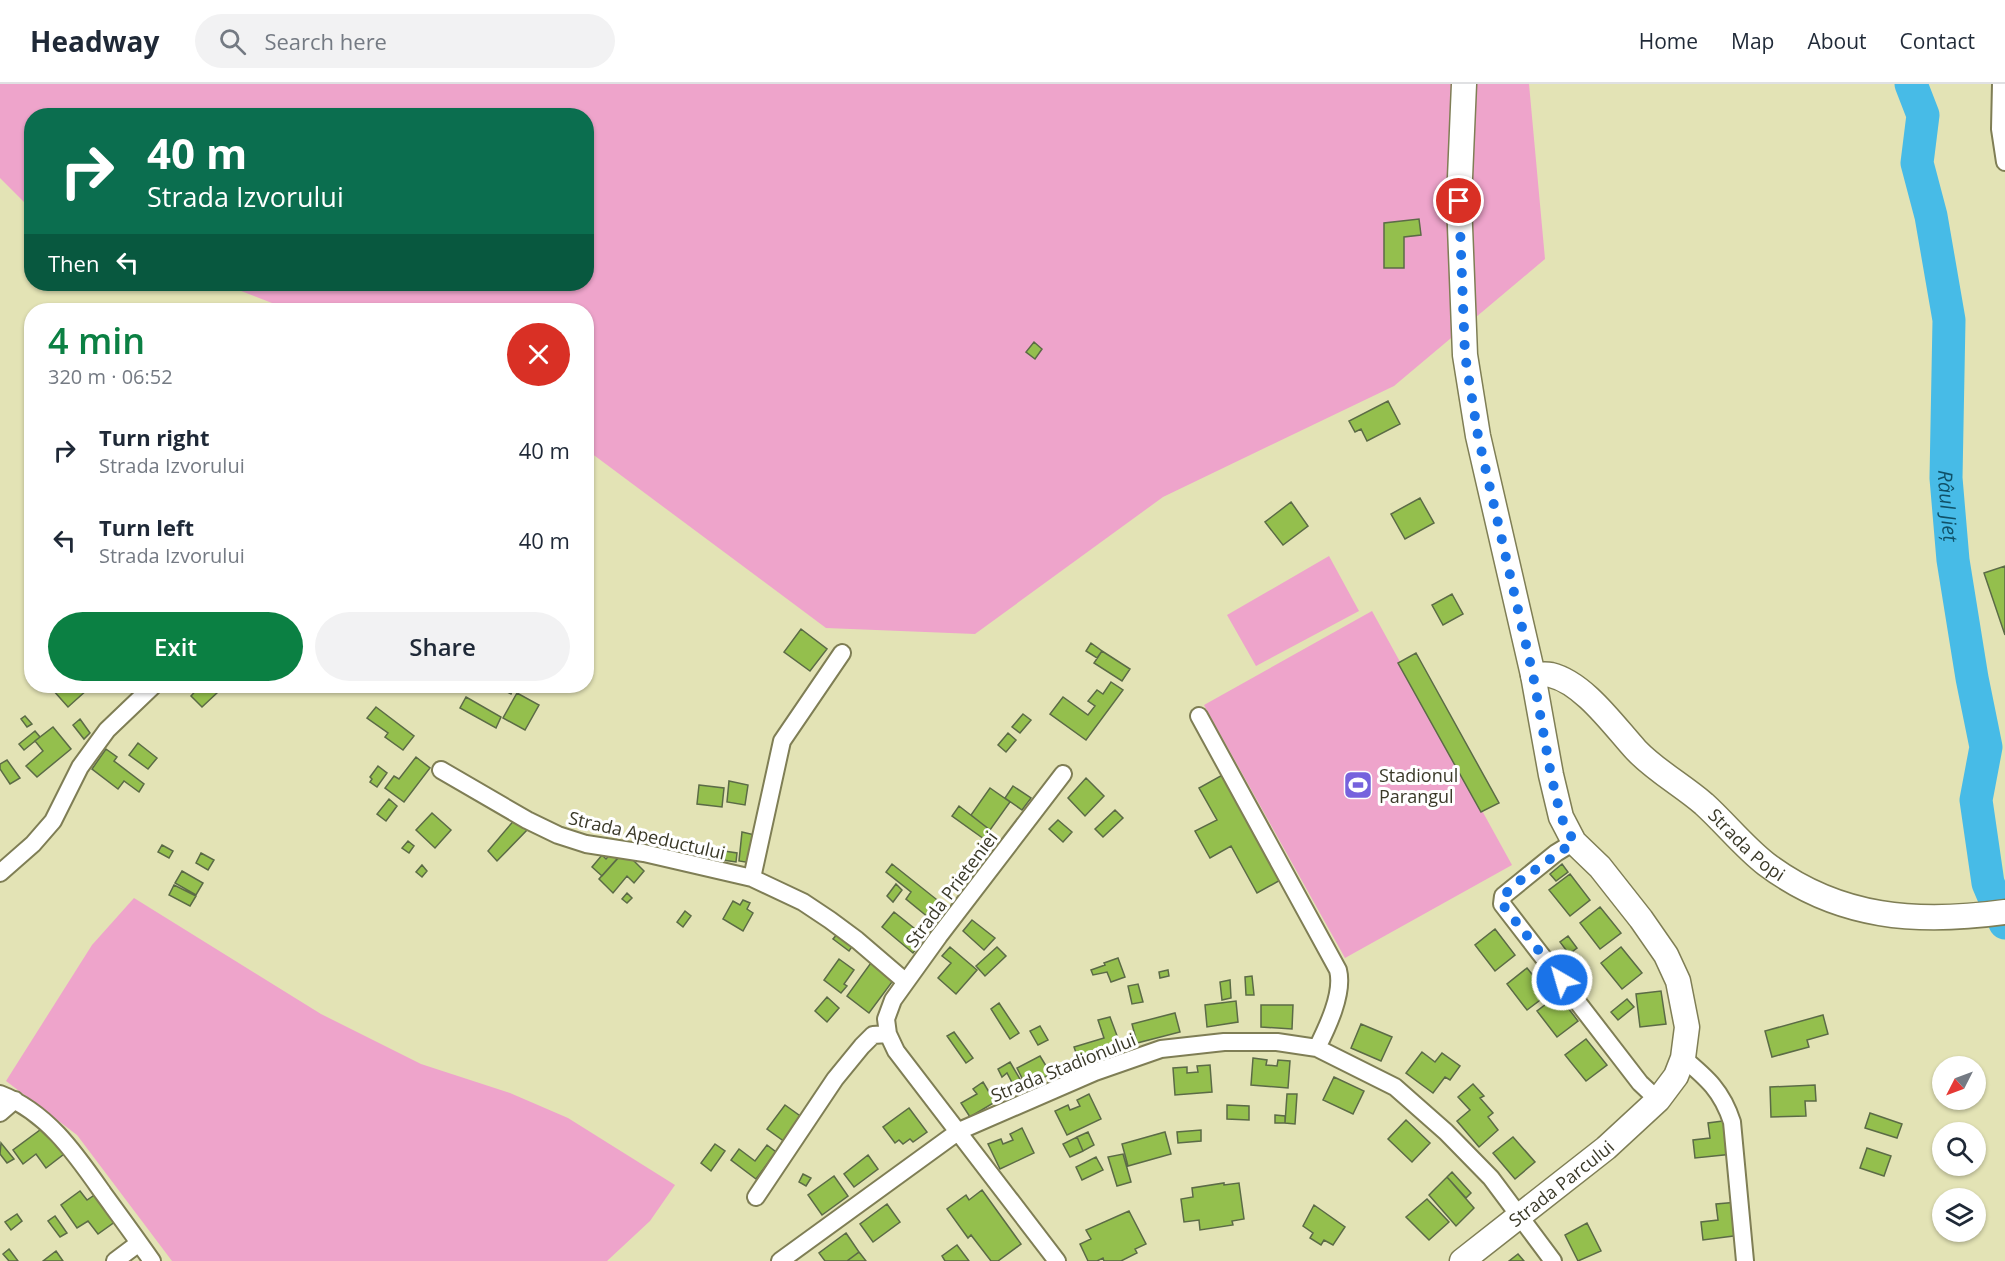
<!DOCTYPE html>
<meta charset="utf-8">
<style>
:root{--surface:#fff;--page:#f2f2f3;--text:#1f2937;--muted:#747a83;--line:#e0e1e3;--accent:#0b8043}
body{margin:0;font-family:"Open Sans",sans-serif;background:var(--page);color:var(--text);height:100vh;display:flex;flex-direction:column;font-size:22px;white-space:nowrap}
*{box-sizing:border-box;margin:0}
p{font-size:20px;color:var(--muted)}
.icon{flex:none;width:33px;height:33px;fill:none;stroke:currentColor;stroke-width:2;stroke-linecap:round;stroke-linejoin:round}
.map{position:relative;flex:1;overflow:hidden}
.details{position:absolute;left:24px;top:219px;width:570px;height:390px;display:flex;flex-direction:column;background:var(--surface);border-radius:24px;box-shadow:0 2px 4px #0004}
.details>*{flex:none}
.banner{position:absolute;left:24px;top:24px;width:570px;height:183px;border-radius:24px;box-shadow:0 2px 4px #0004;background:#0b6e4f;color:#fff;overflow:hidden}
.needle{width:39px;rotate:228deg}
.tools{position:absolute;left:1932px;top:972px;display:grid;gap:12px}
.tools a{display:grid;place-items:center;width:54px;height:54px;border-radius:50%;background:var(--surface);box-shadow:0 2px 4px #0004;font-size:30px}
.pin{position:absolute;display:grid;place-items:center;width:51px;height:51px;color:#fff;margin:-26px;border:3px solid #fff;border-radius:50%;box-shadow:0 2px 6px #0007}
.me{position:absolute;width:66px;margin:-33px;rotate:322deg;stroke-linejoin:round;filter:drop-shadow(0 0 4px #0008)}
.turn{display:flex;align-items:center;gap:21px;height:126px;padding:0 24px;font-size:27px}
.turn .icon{width:78px;height:78px;stroke-width:2.5}
.turn b{display:block;font-size:42px;line-height:51px}
.then{display:flex;align-items:center;height:57px;padding:0 24px;background:#0003;gap:12px;font-size:22px}
.round{display:grid;place-items:center;flex:none;width:63px;height:63px;border-radius:32px;background:var(--page)}
.summary{display:flex;align-items:center;justify-content:space-between;height:102px;padding:0 24px}
h1{font-size:36px;font-weight:600;line-height:45px;color:var(--accent)}
.button{display:flex;gap:12px;margin-top:auto;padding:12px 24px}
.button a{flex:1;height:69px;border-radius:36px;background:var(--accent);color:#fff;font-size:24px;font-weight:600;line-height:69px;text-align:center}
.button a+a{background:var(--page);color:var(--text)}
ul{padding:0;list-style:none}
li{display:flex;align-items:center;gap:18px;height:90px;padding:0 24px}
li div{flex:1}
li b{display:block;font-size:22px}
li em{font-style:normal}
header{display:flex;align-items:center;gap:36px;box-sizing:border-box;height:84px;padding:0 30px;background:var(--surface);border-bottom:2px solid var(--line)}
header strong{font-size:28px}
nav{display:flex;gap:33px;margin-inline-start:auto;font-size:21px}
.search{width:420px;height:54px;background:var(--page);display:flex;align-items:center;gap:15px;box-sizing:border-box;padding:0 21px;border-radius:33px;color:var(--muted);font-size:22px}
.map>svg:first-child{display:block}
.green{fill:#eea4cb}
.lines{fill:none;stroke-linecap:round;stroke-linejoin:round}
.river{stroke:#47bbe7;stroke-width:33}
.building{fill:#94bf4d;stroke:#5b6b46;stroke-width:1.5}
.street-casing{stroke:#7f7e55;stroke-width:20}
.secondary-casing{stroke:#7f7e55;stroke-width:27}
.street{stroke:#fff;stroke-width:16}
.secondary{stroke:#fff;stroke-width:24}
.route{stroke:#1a73e8;stroke-width:10;stroke-dasharray:0 18}
.labels{text-anchor:middle;dominant-baseline:central;stroke-width:6;stroke-linejoin:round;paint-order:stroke}
.poi-label{font-size:18px;fill:#3a3928;stroke:#fff;text-anchor:start}
.street-label{font-size:18px;fill:#3a3928;stroke:#fff}
.water-label{font-size:20px;font-style:italic;fill:#105168;stroke:#fff}
</style>
<header>
<strong>Headway</strong>
<div class="search"><svg class="icon" aria-label="search" viewBox="0 0 24 24"><circle cx="10" cy="10" r="6"/><path d="M15 15l6 6"/></svg>Search here</div>
<nav><a>Home</a><a>Map</a><a>About</a><a>Contact</a></nav>
</header>
<div class="map">
<svg width="2005" height="1177" viewBox="0 0 2005 1177">
<rect width="100%" height="100%" fill="#e3e3b5"/>
<path class="green" d="M0,0H1529L1545,175L1394,302L1163,413L975,550L826,544L587,366L586,226H290L223,200H586V32H32L31,122L25,119L0,94Z
M1329,472L1359,527L1256,582L1227,531Z
M1372,527L1512,781L1345,874L1204,621Z
M134,814L321,930L421,980L510,1009L568,1034L675,1101L650,1137L607,1177H172L77,1051L6,997L92,861Z"/>
<g class="lines">
<path class="river" id="s1" d="M1911,0L1923,31L1917,79L1931,132L1949,236L1946,394L1953,476L1972,594L1986,663L1976,716L1988,799L2005,839"/>
</g>
<path class="building" d="M1419,135L1421,151L1404,153V184H1384V139Z
M1034,258L1042,265L1035,275L1026,268Z
M1388,317L1400,340L1367,357L1361,345L1355,348L1349,337Z
M1420,414L1434,439L1405,455L1391,430Z
M1291,418L1308,442L1283,461L1265,438Z
M2005,482V551L1984,489Z
M1452,510L1463,530L1443,541L1432,521Z
M801,545L827,565L810,587L784,568Z
M1091,559L1102,567L1097,574L1086,567Z
M1102,567L1130,585L1122,597L1094,579Z
M1416,569L1499,719L1481,728L1398,579Z
M1111,598L1123,606L1086,656L1050,630L1063,613L1088,631L1095,622L1088,617L1097,606L1103,610Z
M58,602H85L88,605L68,623L53,606Z
M200,602H212L218,608L202,623L191,612Z
M503,602L514,603L511,610L501,605Z
M517,609L539,621L525,646L503,634Z
M466,613L501,633L496,644L460,624Z
M376,623L414,652L403,666L385,653L388,649L367,634Z
M1023,630L1031,636L1020,649L1012,643Z
M25,632L32,640L27,643L21,635Z
M80,635L90,649L84,655L73,641Z
M53,643L71,665L37,693L26,682L43,667L35,657Z
M35,647L40,653L24,666L19,660Z
M1008,649L1016,656L1006,668L998,661Z
M138,659L157,674L148,685L129,671Z
M106,665L117,673L114,677L144,700L139,708L124,697L118,705L92,685Z
M416,673L430,684L404,718L385,704L394,692L399,695Z
M7,676L20,694L10,700L0,685V680Z
M378,682L387,689L377,703L370,698L372,695L370,693Z
M1226,689L1284,794L1257,809L1231,762L1210,774L1195,747L1217,736L1199,704Z
M1086,694L1104,712L1085,732L1068,714Z
M729,697L748,701L745,721L727,718Z
M699,701L724,704L722,723L697,720Z
M1013,702L1031,714L1022,726L1005,714Z
M990,704L1010,718L990,746L971,731Z
M389,715L397,722L386,737L377,730Z
M959,722L990,746L984,755L952,732Z
M1115,726L1123,734L1103,753L1095,745Z
M432,729L451,746L435,764L416,746Z
M516,734L528,745L497,777L488,767Z
M1058,736L1072,748L1063,758L1049,745Z
M742,748L755,751L751,779L739,777Z
M408,757L414,762L409,769L402,764Z
M162,761L173,767L169,774L158,768Z
M614,766L620,772L602,792L592,783L602,771L606,775Z
M624,767L644,787L634,799L627,792L613,809L599,795Z
M724,767L737,769L736,778L723,776Z
M201,769L214,776L208,786L196,779Z
M892,780L946,823L934,838L906,815L911,808L886,788Z
M1562,780L1568,788L1556,797L1550,790Z
M422,781L427,787L422,793L416,788Z
M182,787L203,799L196,811L175,799Z
M1570,790L1590,816L1570,832L1549,806Z
M896,800L902,806L893,818L887,812Z
M174,801L196,812L190,822L169,811Z
M627,809L632,814L627,819L622,815Z
M743,816L750,819L747,825L753,829L743,847L723,835L733,817L740,821Z
M1600,823L1621,849L1600,865L1580,839Z
M685,827L691,832L683,843L677,838Z
M894,828L925,853L913,869L882,843Z
M972,836L995,854L984,866L963,847Z
M1495,845L1515,871L1495,887L1475,861Z
M839,848L854,860L849,867L833,855Z
M1568,852L1577,864L1569,870L1560,858Z
M950,863L977,886L956,910L938,894L951,879L942,872Z
M997,863L1006,872L985,892L976,882Z
M1621,863L1642,889L1622,905L1601,879Z
M1118,874L1125,893L1111,898L1107,888L1093,891L1091,886L1105,881L1104,879Z
M839,875L854,886L844,900L847,902L841,909L824,896Z
M873,876L895,894L869,929L847,912Z
M1527,884L1548,910L1527,926L1507,900Z
M1168,886L1169,892L1160,894L1159,888Z
M1252,892L1254,911H1246L1245,893Z
M1230,896L1231,914L1222,916L1220,898Z
M1138,900L1143,918L1132,920L1128,902Z
M1661,907L1666,940L1640,943L1636,910Z
M1558,911L1578,937L1557,953L1537,927Z
M827,913L839,924L827,938L815,927Z
M1627,915L1634,923L1618,936L1611,928Z
M1236,917L1238,938L1207,943L1205,921Z
M999,919L1019,949L1010,955L991,925Z
M1261,921H1293L1292,945L1261,943Z
M1175,929L1180,948L1137,959L1132,940Z
M1823,931L1828,950L1807,956L1809,963L1772,973L1765,947Z
M1110,933L1122,965L1080,980L1074,963L1104,954L1098,936Z
M1361,940L1392,953L1381,977L1351,964Z
M1040,942L1048,956L1038,961L1030,947Z
M954,948L973,974L966,979L947,952Z
M1586,955L1607,981L1586,997L1565,971Z
M1422,968L1435,978L1442,969L1460,982L1450,996L1445,993L1433,1009L1406,989Z
M1040,972L1051,990L1026,1002L1017,984Z
M1253,974L1267,976L1266,981L1277,982L1278,976L1290,977L1288,1004L1251,1001Z
M1010,978L1024,1002L1016,1006L1007,989L1002,993L998,985Z
M1210,981L1212,1008L1175,1011L1173,984L1187,983V989L1198,988L1197,982Z
M1334,993L1364,1007L1353,1030L1323,1016Z
M983,998L995,1018L970,1033L961,1019L977,1010L973,1005Z
M1473,1000L1484,1012L1480,1014L1493,1029L1488,1033L1498,1046L1479,1063L1457,1037L1470,1026L1458,1013Z
M1815,1001L1816,1017H1805L1806,1032L1771,1033L1770,1003Z
M1089,1010L1101,1035L1067,1051L1055,1027L1068,1021L1070,1026L1080,1022L1077,1016Z
M1287,1010H1297L1295,1040L1285,1039Z
M785,1021L803,1034L785,1058L767,1045Z
M1227,1021L1249,1022V1036L1227,1035Z
M909,1024L927,1048L913,1058L910,1055L903,1060L899,1056L895,1059L883,1043Z
M1870,1029L1902,1040L1897,1054L1865,1044Z
M1275,1031L1285,1032V1039H1275Z
M1406,1036L1430,1059L1412,1078L1388,1055Z
M1730,1036L1733,1070L1695,1074L1693,1056L1710,1054L1708,1039Z
M44,1043L64,1070L46,1084L36,1070L23,1080L13,1066Z
M1022,1044L1034,1069L1000,1085L988,1060L1001,1055L1003,1060L1013,1056L1010,1050Z
M1201,1046V1057L1178,1059L1177,1048Z
M1088,1048L1094,1061L1083,1067L1077,1053Z
M1165,1048L1171,1070L1128,1082L1122,1060Z
M1077,1053L1083,1067L1070,1073L1063,1060Z
M1513,1053L1535,1078L1515,1095L1493,1069Z
M1,1059L14,1075L7,1079L0,1070Z
M715,1060L725,1067L711,1087L701,1079Z
M767,1061L776,1068L756,1095L731,1076L739,1065L755,1077Z
M1867,1064L1891,1072L1884,1092L1860,1084Z
M1123,1070L1131,1098L1117,1102L1108,1073Z
M868,1071L878,1085L854,1103L844,1090Z
M1096,1073L1103,1086L1082,1096L1076,1083Z
M1452,1088L1471,1109L1466,1114L1447,1093Z
M803,1090L811,1094L806,1102L799,1098Z
M834,1092L848,1112L822,1131L808,1111Z
M1447,1093L1474,1124L1456,1142L1429,1111Z
M1224,1099V1101L1239,1099L1244,1135L1232,1137L1233,1141L1200,1146L1199,1136L1184,1138L1181,1115L1193,1113L1192,1104Z
M982,1106L1021,1160L998,1177H991L971,1151L968,1154L947,1125L966,1111L969,1116Z
M80,1107L87,1116L96,1110L116,1137L98,1150L88,1137L77,1144L61,1121Z
M1427,1115L1449,1138L1429,1156L1406,1133Z
M1738,1118L1741,1151L1703,1156L1701,1138L1718,1136L1716,1120Z
M887,1120L900,1138L873,1158L860,1140Z
M1314,1121L1345,1143L1333,1161L1324,1156L1321,1161L1310,1154L1313,1149L1303,1142Z
M1129,1127L1146,1160L1135,1165L1137,1169L1121,1177H1104L1103,1174L1097,1177H1088L1080,1160L1091,1155L1086,1146Z
M17,1130L22,1137L11,1146L5,1138Z
M55,1132L67,1149L60,1153L48,1137Z
M1587,1139L1601,1167L1578,1177L1565,1151Z
M846,1149L859,1168L847,1177H825L819,1169Z
M957,1161L969,1177H945L942,1172Z
M9,1165L18,1177H9L3,1170Z
M56,1167L63,1177H43Z
M859,1168L866,1177H847Z
M1518,1170L1524,1177H1509Z"/>
<g class="lines">
<g class="street-casing">
<path id="street" d="M2001,0L2000,45L2005,78
M1199,632L1338,886C1344,909 1327,944 1317,964
M441,686L527,736L558,751L586,760L644,769L752,794L803,818L830,836L857,856L906,898
M1574,758L1556,769L1503,812L1502,820L1640,999L1658,1016
M0,789L33,760L53,737L80,683L107,646L153,602
M752,794L782,657L842,569
M1683,974C1707,994 1722,1007 1732,1038L1745,1177
M0,1010C47,1028 75,1069 103,1109C119,1131 136,1154 152,1177
M0,1029L15,1016
M756,1113L835,995L862,962L873,951L888,950
M115,1177L139,1159
M780,1177L959,1047L1095,988L1161,965L1224,958H1277L1317,964L1395,1003L1446,1048L1491,1094L1553,1177
M1057,1177L896,967L888,950L886,935L893,916L939,852L1063,690"/>
</g>
<g class="secondary-casing">
<g id="secondary">
<path id="s2" d="M1533,591C1538,591 1546,590 1551,591C1584,599 1614,642 1636,666C1656,687 1682,701 1704,720C1725,739 1744,763 1766,780C1839,835 1918,840 2005,828"/>
<path id="s3" d="M1462,1177L1606,1064L1658,1016L1676,992L1683,974L1687,943L1678,897L1666,871L1641,835L1600,783L1574,758L1561,733L1551,691L1533,591L1478,352L1465,271L1459,117L1464,0"/>
</g>
</g>
<use href="#street" class="street"/>
<use href="#secondary" class="secondary"/>
</g>
<g class="lines">
<path class="route" d="M1459,117L1465,271L1478,352L1533,591L1551,691L1561,733L1574,758L1518,798L1503,812L1502,820L1562,896"/>
</g>
<defs>
<g id="stadium-square" transform="scale(1.5)"><rect x="-9" y="-9" width="18" height="18" rx="4" fill="#7662dd" stroke="#fff"/><path d="M0-5a6.5 5 0 1 0 0 10a6.5 5 0 1 0 0-10ZM-3.5-1.8h7v3.6h-7Z" fill="#fff"/></g>
</defs>
<g fill-rule="evenodd">
<use href="#stadium-square" x="1358" y="701"/>
</g>
<g class="labels">
<g class="poi-label">
<text x="1379" y="691">Stadionul<tspan x="1379" dy="21">Parangul</tspan></text>
</g>
<g class="street-label">
<text transform="translate(647 751) rotate(13)">Strada Apeductului</text>
<text stroke="none"><textPath href="#s2" startOffset="279">Strada Popi</textPath></text>
<text transform="translate(951 805) rotate(-53)">Strada Prieteniei</text>
<text transform="translate(1063 983) rotate(-22)">Strada Stadionului</text>
<text stroke="none"><textPath href="#s3" startOffset="126">Strada Parcului</textPath></text>
</g>
<g class="water-label">
<text stroke="none"><textPath href="#s1" startOffset="428">Râul Jieț</textPath></text>
</g>
</g>
</svg>
<div class="tools">
<a><svg class="needle" viewBox="-14 -14 28 28"><path d="M0-13l5 13h-10z" fill="#e53935"/><path d="M0 13l5-13h-10z" fill="#747a83"/></svg></a>
<a><svg class="icon" aria-label="search" viewBox="0 0 24 24"><circle cx="10" cy="10" r="6"/><path d="M15 15l6 6"/></svg></a>
<a><svg class="icon" aria-label="layers" viewBox="0 0 24 24"><path d="M12 4l9 5-9 5-9-5zM3 14l9 5 9-5"/></svg></a>
</div>
<div class="pin" style="left:1459px;top:117px;background:#d93025"><svg class="icon" aria-label="arrive" viewBox="0 0 24 24"><path d="M6 21V4h12l-3 4 3 4H6"/></svg></div>
<svg class="me" style="left:1562px;top:896px" viewBox="-20 -20 40 40"><circle r="17" fill="#1a73e8" stroke="#fff" stroke-width="3"/><path d="M0-11L8 9 0 5-8 9z" fill="#fff"/></svg>
<div class="banner">
<div class="turn"><svg class="icon" aria-label="right" viewBox="0 0 24 24"><path d="M7 20v-9h11M14 6l5 5-5 5"/></svg><div><b>40 m</b>Strada Izvorului</div></div>
<div class="then">Then<svg class="icon" aria-label="left" viewBox="0 0 24 24"><path d="M17 20v-9H6M10 6l-5 5 5 5"/></svg></div>
</div>
<section class="details">
<div class="summary"><div><h1>4 min</h1><p>320 m · 06:52</p></div><a class="round" style="background:#d93025;color:#fff"><svg class="icon" aria-label="close" viewBox="0 0 24 24"><path d="M6 6l12 12M18 6L6 18"/></svg></a></div>
<ul>
<li><svg class="icon" aria-label="right" viewBox="0 0 24 24"><path d="M7 20v-9h11M14 6l5 5-5 5"/></svg><div><b>Turn right</b><p>Strada Izvorului</p></div><em>40 m</em></li>
<li><svg class="icon" aria-label="left" viewBox="0 0 24 24"><path d="M17 20v-9H6M10 6l-5 5 5 5"/></svg><div><b>Turn left</b><p>Strada Izvorului</p></div><em>40 m</em></li>
</ul>
<div class="button"><a>Exit</a><a>Share</a></div>
</section>
</div>
